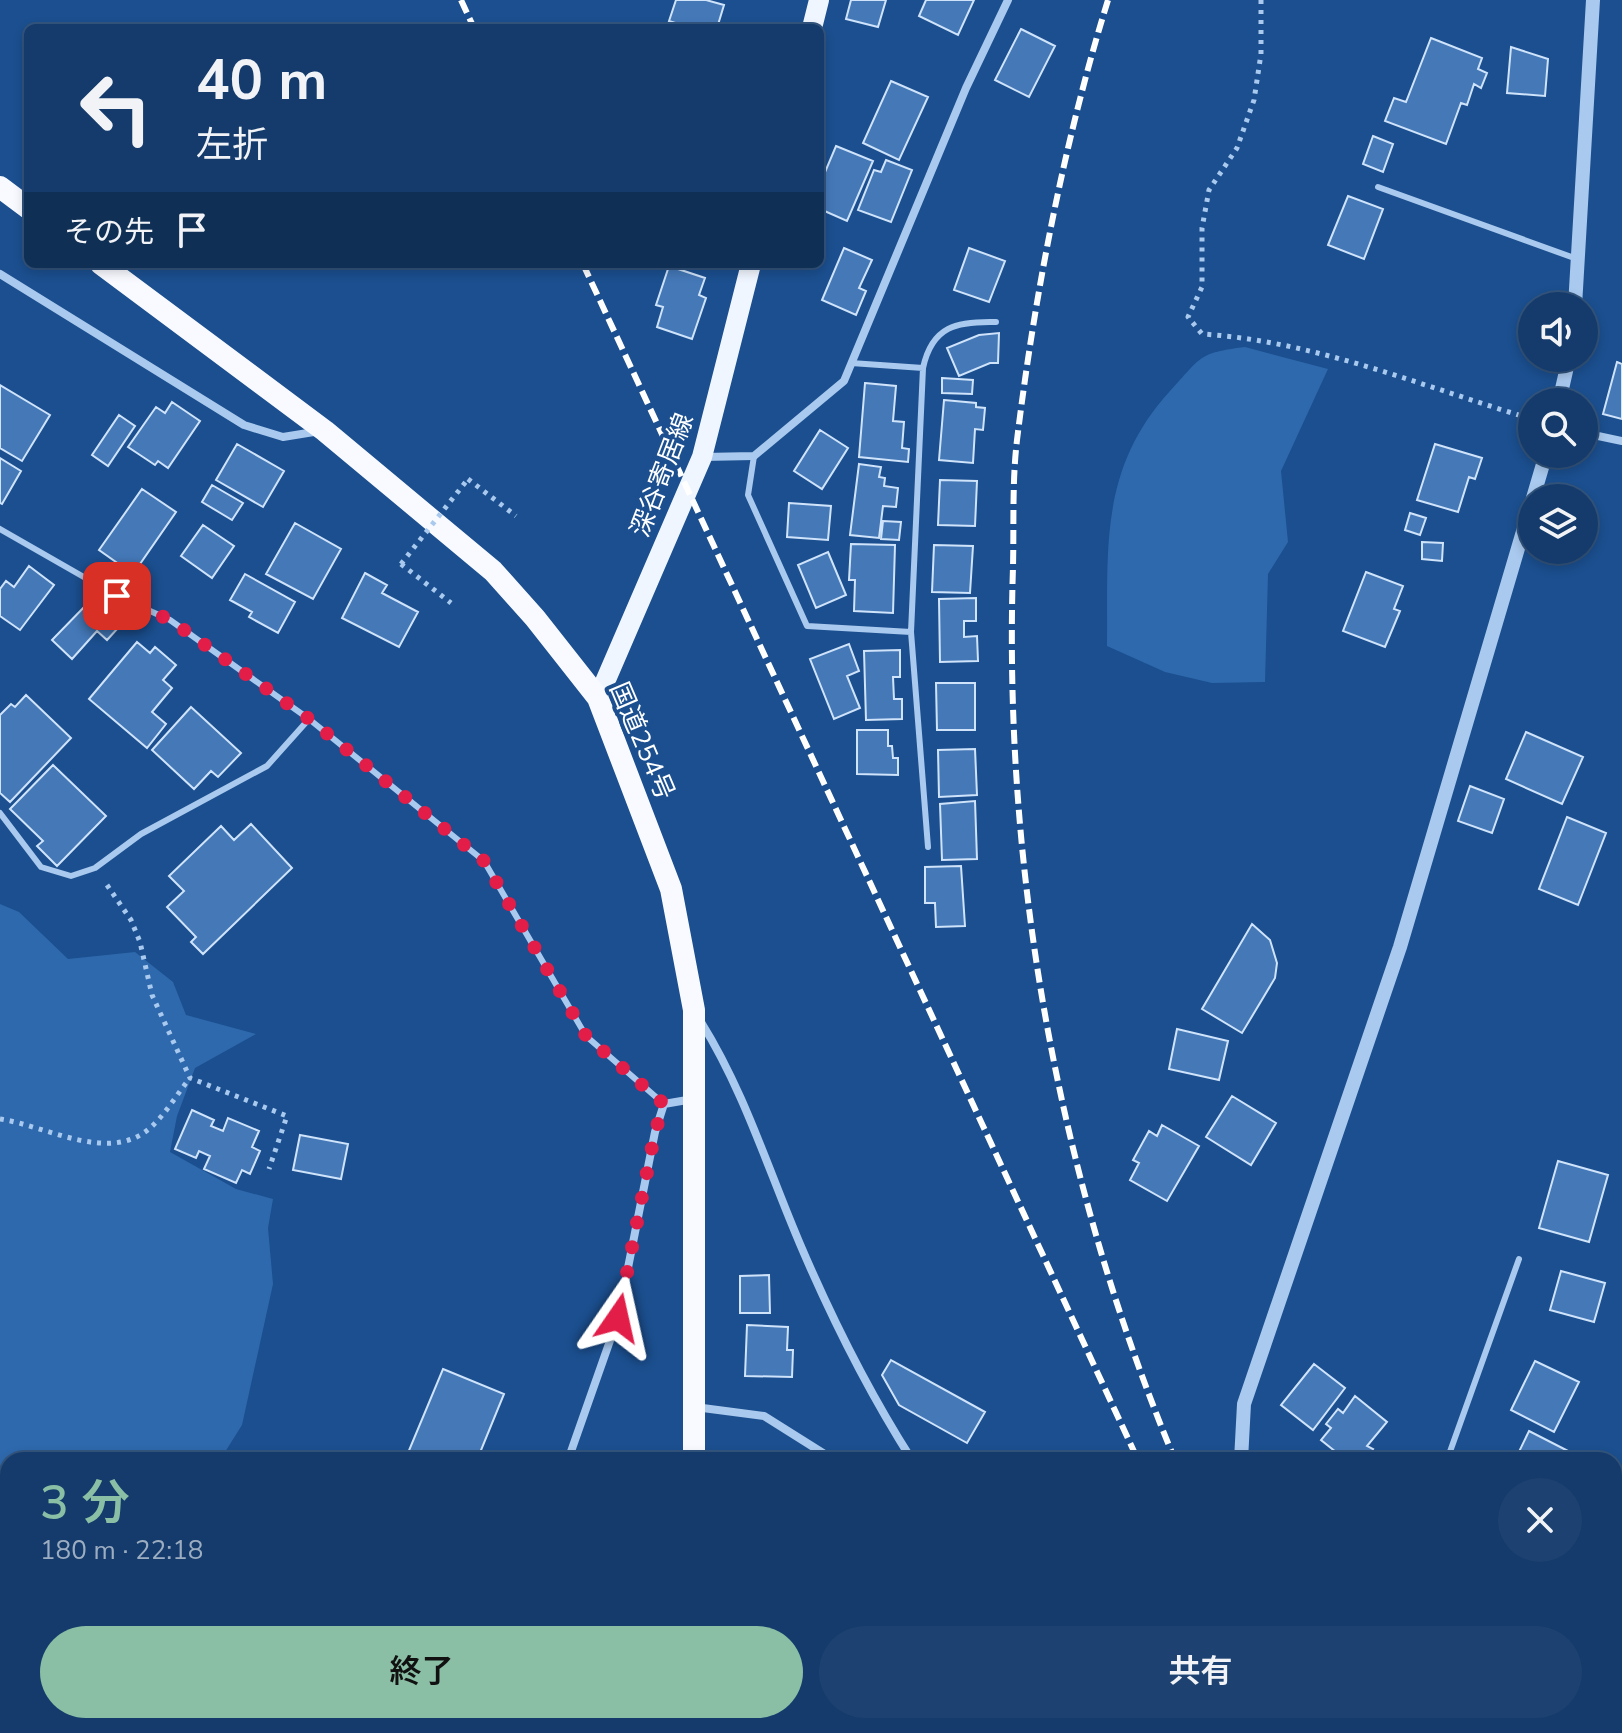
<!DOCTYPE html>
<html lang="ja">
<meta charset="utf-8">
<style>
:root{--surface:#143b6b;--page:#1d4271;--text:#f1f3f6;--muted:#9dadc1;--line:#33557e;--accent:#8abfa5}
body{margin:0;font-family:"Nunito Sans","Noto Sans JP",sans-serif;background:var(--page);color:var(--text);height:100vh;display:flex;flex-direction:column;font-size:30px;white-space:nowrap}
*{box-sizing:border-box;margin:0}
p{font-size:26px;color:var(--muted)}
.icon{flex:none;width:44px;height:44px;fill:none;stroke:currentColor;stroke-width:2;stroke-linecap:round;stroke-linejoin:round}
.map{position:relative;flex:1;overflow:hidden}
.drawer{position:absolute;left:0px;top:1452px;width:1622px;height:282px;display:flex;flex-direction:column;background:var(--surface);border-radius:24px 24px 0 0;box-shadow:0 4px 12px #0003,0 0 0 2px var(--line)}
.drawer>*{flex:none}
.hud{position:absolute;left:24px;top:24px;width:800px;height:244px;border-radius:12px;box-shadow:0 4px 12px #0003,0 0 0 2px var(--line);background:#143b6b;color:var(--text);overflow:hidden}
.buttons{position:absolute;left:1518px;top:292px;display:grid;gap:16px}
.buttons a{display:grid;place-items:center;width:80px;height:80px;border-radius:50%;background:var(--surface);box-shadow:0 4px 12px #0003,0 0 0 2px var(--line);font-size:40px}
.pin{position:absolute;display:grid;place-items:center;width:68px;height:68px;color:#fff;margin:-34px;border-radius:16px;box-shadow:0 4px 12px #0006}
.me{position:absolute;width:88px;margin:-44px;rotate:11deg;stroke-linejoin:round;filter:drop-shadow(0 0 6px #0008)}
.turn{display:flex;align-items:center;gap:28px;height:168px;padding:0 40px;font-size:36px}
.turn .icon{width:104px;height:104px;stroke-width:2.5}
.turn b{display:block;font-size:56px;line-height:68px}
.then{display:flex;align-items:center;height:76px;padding:0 40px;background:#0003;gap:16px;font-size:30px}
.round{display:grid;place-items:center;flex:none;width:84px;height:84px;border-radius:42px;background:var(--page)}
.summary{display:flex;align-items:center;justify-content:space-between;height:136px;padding:0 40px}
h1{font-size:48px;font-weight:600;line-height:60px;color:var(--accent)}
.button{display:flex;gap:16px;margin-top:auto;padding:16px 40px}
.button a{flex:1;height:92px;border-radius:48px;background:var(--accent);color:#111;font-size:32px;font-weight:600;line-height:92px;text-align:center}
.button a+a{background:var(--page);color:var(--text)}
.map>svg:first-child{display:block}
.green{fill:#2e69ad}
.building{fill:#4478b7;stroke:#cfe3fa;stroke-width:2}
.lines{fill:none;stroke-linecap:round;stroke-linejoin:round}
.path{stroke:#a9c9ee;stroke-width:5;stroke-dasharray:4 6;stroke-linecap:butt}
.service{stroke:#a9c9ee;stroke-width:6}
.minor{stroke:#a9c9ee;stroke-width:8}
.tertiary{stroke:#a9c9ee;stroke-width:14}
.primary{stroke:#f0f6ff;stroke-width:20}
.trunk{stroke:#f8faff;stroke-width:22}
.rail{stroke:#fff;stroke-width:6;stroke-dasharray:14 6;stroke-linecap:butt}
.path-bridge{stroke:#a9c9ee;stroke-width:5;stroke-dasharray:4 6;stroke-linecap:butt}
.route{stroke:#e11d48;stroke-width:14;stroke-dasharray:0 25.2}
.labels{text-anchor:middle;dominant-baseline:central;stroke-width:8;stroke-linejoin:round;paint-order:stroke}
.street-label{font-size:26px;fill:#fff;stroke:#1b4f8f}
</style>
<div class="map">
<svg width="1622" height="1733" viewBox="0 0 1622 1733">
<rect width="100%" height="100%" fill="#1b4f8f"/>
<path class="green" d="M1245,347L1328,369L1281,471L1288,542L1268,574L1265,682L1212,683L1165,672L1107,646C1108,548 1099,469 1170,391C1202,357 1197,353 1245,347Z
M0,904L19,912L68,959L135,952L173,982L186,1015L256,1034L195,1068L177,1116L170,1152L236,1189L273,1199L268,1228L273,1284L242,1425L220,1460H8V1726H73L71,1733H0Z"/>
<path class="building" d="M676,0H706L724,5L717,28H691L669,21Z
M851,0H886L878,27L846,19Z
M926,0H974L958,35L919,16Z
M1021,29L1055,46L1029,97L995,80Z
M1431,38L1482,58L1478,69L1487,73L1481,88L1474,84L1467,105L1461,103L1446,144L1385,121L1394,98L1406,102Z
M1511,47L1548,59L1545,96L1507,93Z
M891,81L928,97L899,160L863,143Z
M1373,136L1393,144L1383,172L1363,164Z
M836,146L873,161L847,221L820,209V184Z
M886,160L912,170L891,222L858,210L874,170L881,172Z
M1348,196L1383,209L1364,259L1328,245Z
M844,248L872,260L859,288L866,291L856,315L822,300Z
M969,248L1005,261L989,302L954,290Z
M669,266L705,278L699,295L706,298L692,339L657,327L663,307L656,305Z
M999,333L998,363H990L959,376L947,348L979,335Z
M1617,362L1622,364V419L1603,414Z
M942,378L973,380L972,394L942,393Z
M865,383L896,386L893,421L904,422L902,448L909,449L908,462L859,457Z
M0,385L50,415L22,461L0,448Z
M944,400L976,403V407L985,408L983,430L975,429L973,463L939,460Z
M172,402L200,421L168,468L158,461L155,465L128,447L156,407L165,413Z
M119,415L135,426L108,466L92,455Z
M820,430L848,448L822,489L794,471Z
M237,444L284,471L263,507L216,480Z
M1435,444L1482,458L1475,479L1469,477L1458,512L1417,500Z
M0,458L21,471L2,504L0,503Z
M859,464L881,467L879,477L885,478L884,486L898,488L896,507L883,506L879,538L850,535Z
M940,480L977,481L975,526L938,525Z
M212,485L243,503L232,520L202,502Z
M142,489L176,512L133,574L99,550Z
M789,503L831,506L828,540L787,537Z
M1410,513L1426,518L1420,535L1405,530Z
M883,521L901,522L899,540L881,539Z
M295,523L341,549L313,599L266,574Z
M203,525L234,546L212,578L181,556Z
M1422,542L1443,543L1442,561L1422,559Z
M851,544L895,545L893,613L854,611L855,580H849Z
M934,545L973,546L970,593L932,592Z
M828,552L846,595L816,608L798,565Z
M29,566L54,585L20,630L0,616V589L6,581L14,587Z
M1366,572L1403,586L1394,609L1400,611L1385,647L1343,631Z
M365,573L387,585L382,593L418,612L399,647L342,618Z
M245,574L295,602L278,633L249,617L252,612L230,600Z
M976,598V621H964V637L977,636L978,661L940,662L939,599Z
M90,601L118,628L107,640L97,631L72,659L52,640Z
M137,642L150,653L155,647L176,665L163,680L172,688L152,712L166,724L147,748L89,699Z
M849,644L859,671L847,676L860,708L834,719L810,659Z
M900,650V677H893L894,699H902V719L866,720L864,651Z
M936,683H975V730H937Z
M26,695L71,738L10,802L0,793V715L11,704L15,707Z
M191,707L241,753L218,777L211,771L194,789L152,750Z
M857,730H888V746H892L893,758H898V775L857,774Z
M1526,732L1583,757L1562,804L1506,779Z
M975,749L977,795L939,797L938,750Z
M53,765L106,816L57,866L37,846L43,841L10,809Z
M1470,786L1504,799L1492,833L1458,821Z
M975,801L977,859L942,860L940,804Z
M1567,817L1606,833L1578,905L1539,889Z
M251,824L292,868L203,954L191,942L196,937L167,907L184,891L169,876L221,826L234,840Z
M961,866L965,926L936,927L935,903H925V867Z
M1252,924L1270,940L1277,963L1275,978L1242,1033L1202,1009Z
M1177,1029L1228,1041L1219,1080L1169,1069Z
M1232,1096L1276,1123L1251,1165L1206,1137Z
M192,1110L214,1120L211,1126L223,1131L228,1118L259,1131L252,1147L260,1151L250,1174L242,1170L236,1183L204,1169L210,1156L199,1151L196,1158L175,1149Z
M1162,1125L1199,1146L1167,1201L1130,1180L1139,1163L1133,1160L1149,1131L1157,1136Z
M300,1135L348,1144L341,1179L293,1170Z
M1558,1161L1608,1175L1589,1242L1539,1228Z
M1561,1271L1605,1283L1594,1322L1550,1310Z
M769,1275L770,1313H740V1276Z
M747,1325L788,1327L787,1350H793L792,1377L745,1376Z
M891,1360L985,1412L967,1443L899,1405L882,1375Z
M1535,1361L1579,1382L1554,1432L1511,1410Z
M1314,1364L1345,1388L1313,1430L1281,1405Z
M443,1369L504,1394L477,1460H405Z
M1355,1396L1387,1422L1367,1446L1373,1449L1364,1460H1346L1321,1440L1331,1428L1326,1424L1338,1409L1343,1413Z
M1529,1431L1572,1453L1568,1460H1515Z
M94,1726H156L154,1733H119Z
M816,1726H864L865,1733H798Z"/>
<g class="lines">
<path class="path" d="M1261,0V54L1254,100L1237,148L1209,190L1202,228V287L1188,317L1202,334C1315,341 1424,387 1532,419
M468,479L516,516
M401,564L451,603
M107,885L131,920L140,942L152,995L190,1078L287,1116L269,1169
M0,1119C47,1126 109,1164 150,1128C165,1115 177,1094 190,1078"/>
<path class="service" d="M1378,187L1577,259
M923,368C932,326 957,321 996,322
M754,456L748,495L807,626L911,632L923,368L851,363
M0,529L117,596L170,620L309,719L484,861L586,1036L664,1104
M911,632L928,847
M0,813L41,867L71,876L95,868L141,834L267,766L309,719
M1447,1460L1519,1259"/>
<path class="minor" d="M0,274L244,425L283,437L320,431
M1584,433L1622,441
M703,457L754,456L844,381L966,88L1008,0
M701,1022C744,1091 768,1169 800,1244C832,1319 868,1391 912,1460
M695,1407L764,1416L834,1460
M568,1460L618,1318L655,1132L664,1104L693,1099
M748,1726L749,1733
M1219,1726H1314
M1321,1726L1343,1733
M461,1733L464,1726"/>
<path class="tertiary" d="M1575,306L1593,0
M1559,402L1569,358
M1533,498L1546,454
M1241,1460L1244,1404L1400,947L1532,501
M1341,1726V1731"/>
<path class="primary" d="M812,28L819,0
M598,698L702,457L751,264"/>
<path class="trunk" d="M0,187L28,208
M101,264L325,431L493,571L535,618L598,698L671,889L694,1010V1460
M696,1726V1733"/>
<path class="rail" d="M461,0L474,28
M1108,0C1064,142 1035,293 1017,440C1012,482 1014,525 1013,567C1003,870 1058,1180 1175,1460
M583,264L1138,1460
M1262,1726L1265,1733
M1293,1726L1297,1733"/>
<path class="path-bridge" d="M401,564L468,479"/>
</g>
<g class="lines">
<path class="route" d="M117,596L170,620L309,719L484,861L586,1036L664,1104L655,1132L618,1318"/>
</g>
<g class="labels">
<g class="street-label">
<text transform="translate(662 475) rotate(-69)">深谷寄居線</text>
<text transform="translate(642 741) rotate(67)">国道254号</text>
</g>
</g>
</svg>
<div class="buttons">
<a><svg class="icon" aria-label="sound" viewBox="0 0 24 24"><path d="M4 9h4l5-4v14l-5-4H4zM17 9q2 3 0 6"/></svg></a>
<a><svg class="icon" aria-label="search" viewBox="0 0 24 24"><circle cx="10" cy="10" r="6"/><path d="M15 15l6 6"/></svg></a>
<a><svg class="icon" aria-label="layers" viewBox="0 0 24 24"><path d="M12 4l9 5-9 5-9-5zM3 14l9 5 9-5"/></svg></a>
</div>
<div class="pin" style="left:117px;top:596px;background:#d93025"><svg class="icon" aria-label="arrive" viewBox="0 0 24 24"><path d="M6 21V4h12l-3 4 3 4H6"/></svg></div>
<svg class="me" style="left:618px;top:1318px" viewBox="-20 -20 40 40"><path d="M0-17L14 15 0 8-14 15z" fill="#e11d48" stroke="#fff" stroke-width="4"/></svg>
<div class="hud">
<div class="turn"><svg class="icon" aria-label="left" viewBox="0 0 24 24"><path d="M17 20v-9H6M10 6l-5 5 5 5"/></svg><div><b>40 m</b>左折</div></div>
<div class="then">その先<svg class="icon" aria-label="arrive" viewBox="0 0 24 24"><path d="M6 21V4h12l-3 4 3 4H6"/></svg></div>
</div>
<section class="drawer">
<div class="summary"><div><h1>3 分</h1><p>180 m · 22:18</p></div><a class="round"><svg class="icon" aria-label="close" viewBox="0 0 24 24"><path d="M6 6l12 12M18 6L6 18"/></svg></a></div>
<div class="button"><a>終了</a><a>共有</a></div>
</section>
</div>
